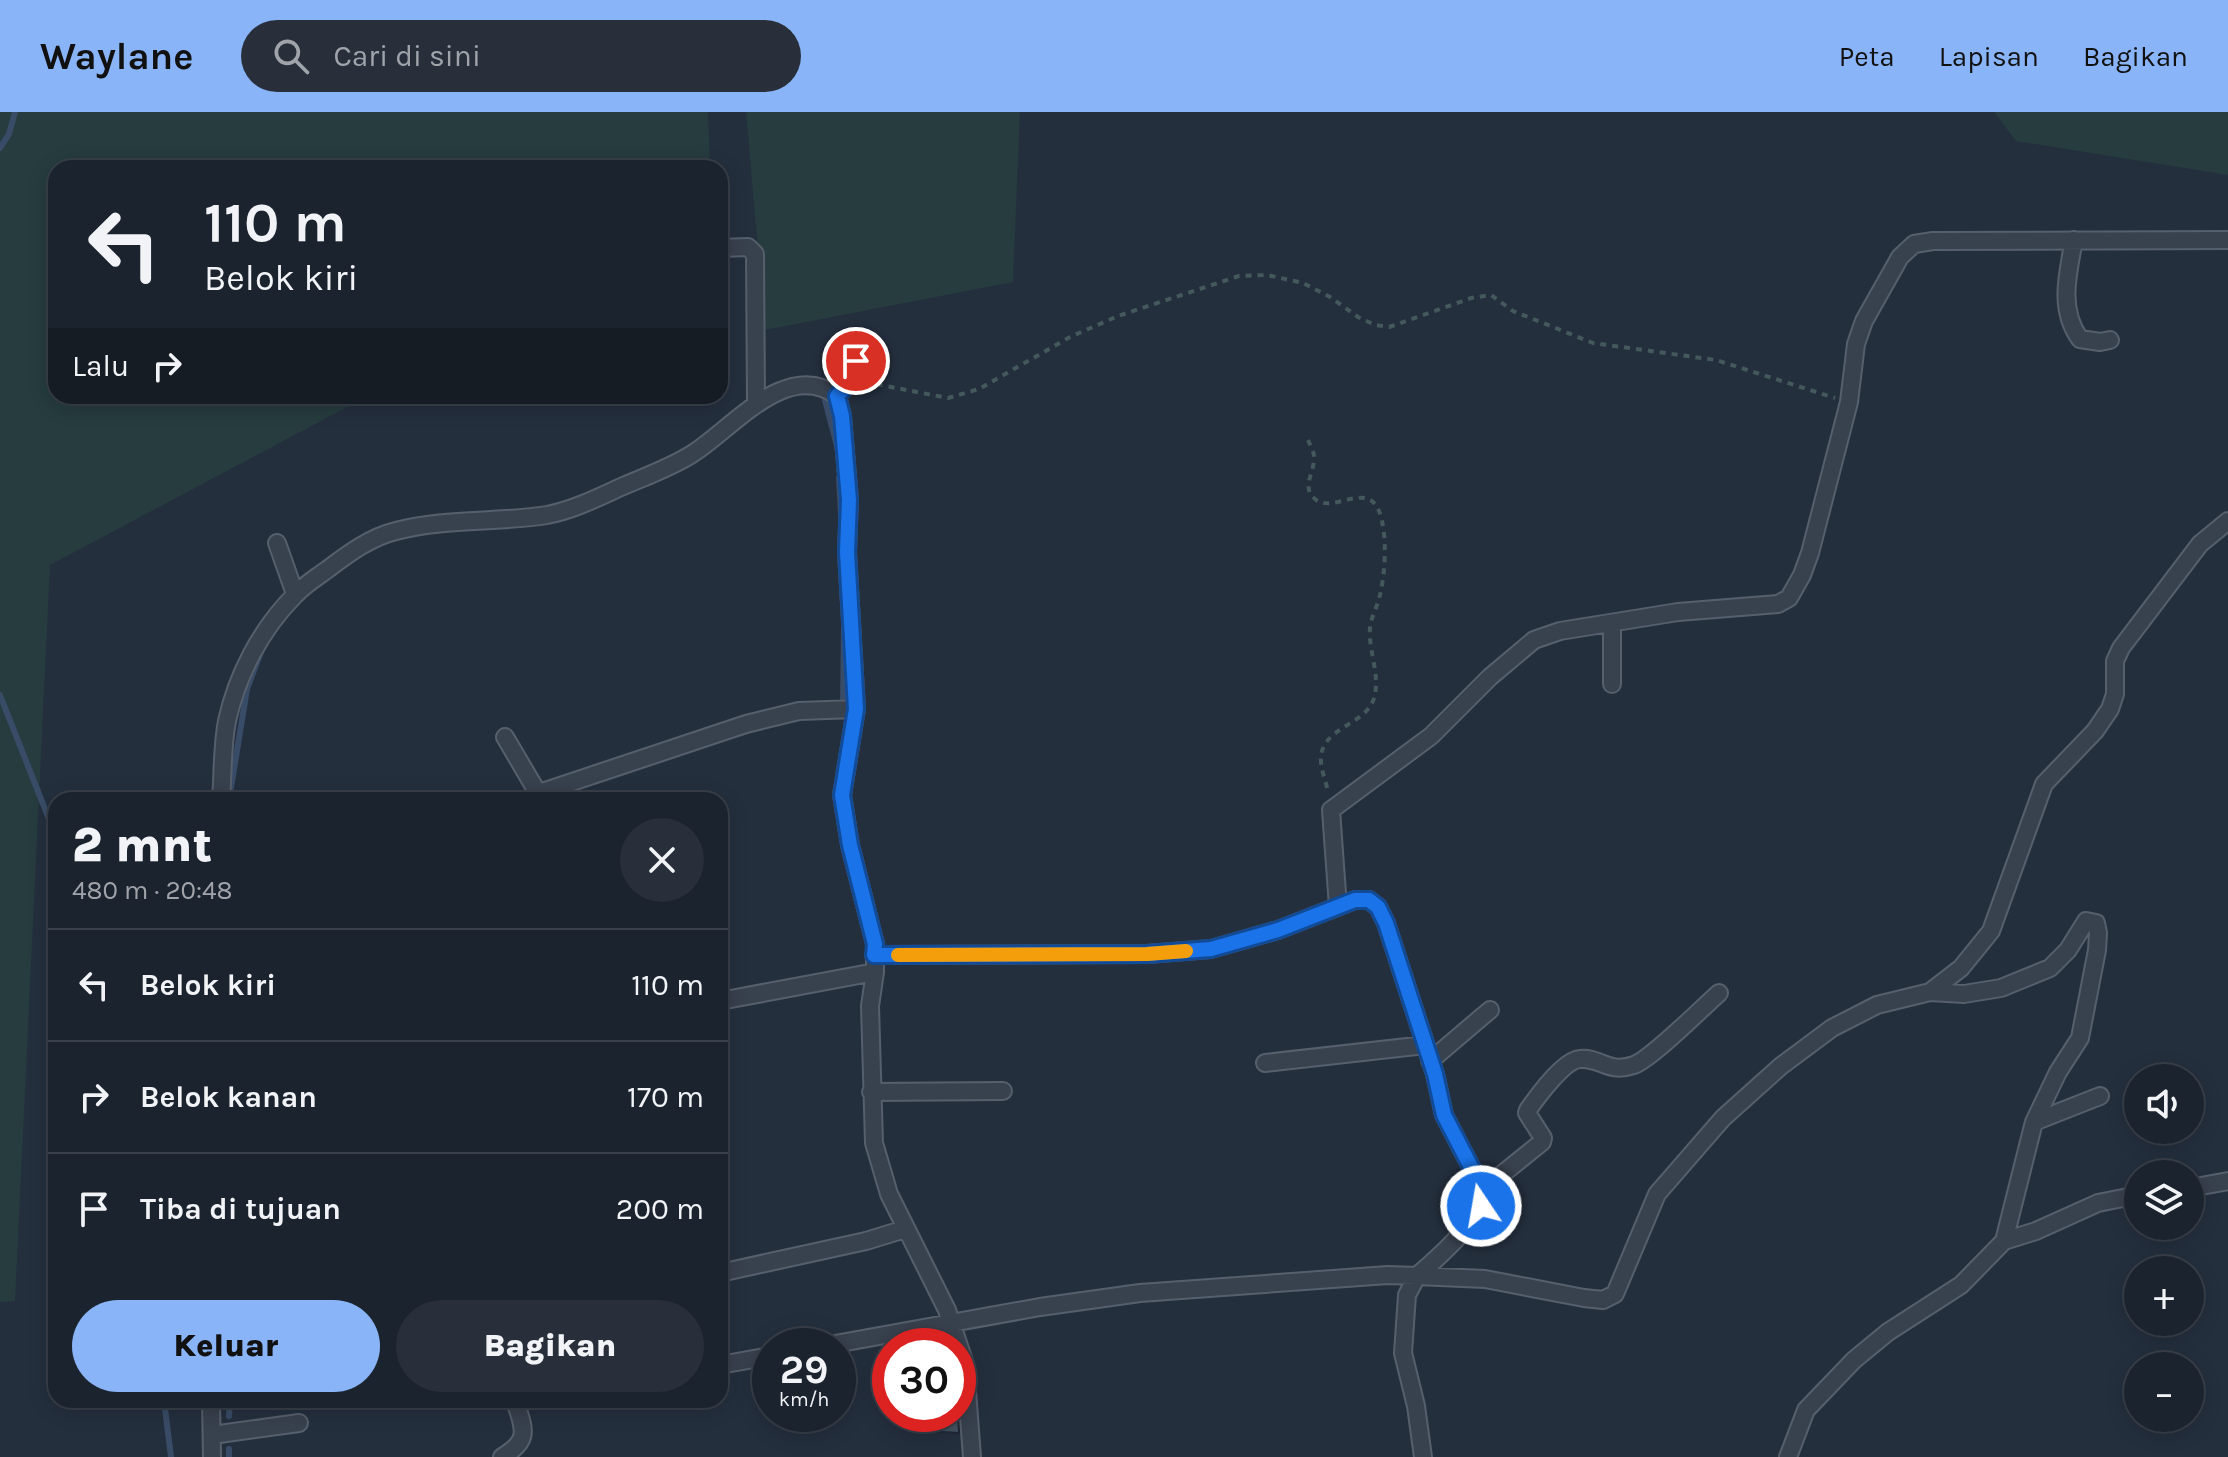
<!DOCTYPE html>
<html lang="id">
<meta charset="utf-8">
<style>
:root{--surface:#1b232e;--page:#282f3a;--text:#f1f3f6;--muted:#a0a4aa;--line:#39404a;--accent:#8ab4f8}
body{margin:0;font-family:Karla,sans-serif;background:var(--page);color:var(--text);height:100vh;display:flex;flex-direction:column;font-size:30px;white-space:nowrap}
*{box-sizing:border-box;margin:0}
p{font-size:26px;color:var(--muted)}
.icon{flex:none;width:44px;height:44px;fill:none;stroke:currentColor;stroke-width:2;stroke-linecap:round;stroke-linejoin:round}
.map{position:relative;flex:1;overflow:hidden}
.details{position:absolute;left:48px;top:680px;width:680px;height:616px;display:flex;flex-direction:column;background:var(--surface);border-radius:24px;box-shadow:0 4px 20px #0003,0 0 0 2px var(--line)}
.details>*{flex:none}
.top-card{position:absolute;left:48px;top:48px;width:680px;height:244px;border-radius:24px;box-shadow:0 4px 20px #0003,0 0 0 2px var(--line);background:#1b232e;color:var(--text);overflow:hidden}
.fabs{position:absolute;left:2124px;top:952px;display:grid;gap:16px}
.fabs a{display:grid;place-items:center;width:80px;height:80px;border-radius:50%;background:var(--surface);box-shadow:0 4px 20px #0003,0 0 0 2px var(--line);font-size:40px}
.speed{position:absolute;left:752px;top:1216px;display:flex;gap:16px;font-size:40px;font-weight:700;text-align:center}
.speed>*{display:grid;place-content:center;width:104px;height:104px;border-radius:50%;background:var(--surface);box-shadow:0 4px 20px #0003,0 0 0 2px var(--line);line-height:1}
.speed small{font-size:20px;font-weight:400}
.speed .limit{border:12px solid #d22;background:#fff;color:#111}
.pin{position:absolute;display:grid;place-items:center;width:68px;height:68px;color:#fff;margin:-34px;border:4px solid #fff;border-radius:50%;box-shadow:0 2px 8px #0007}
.me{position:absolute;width:88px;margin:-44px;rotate:348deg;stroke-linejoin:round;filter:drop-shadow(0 0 6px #0008)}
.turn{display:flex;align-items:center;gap:28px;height:168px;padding:0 24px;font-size:36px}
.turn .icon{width:104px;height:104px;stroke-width:2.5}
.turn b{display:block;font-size:56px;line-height:68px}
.then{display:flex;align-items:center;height:76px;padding:0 24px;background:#0003;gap:16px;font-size:30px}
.round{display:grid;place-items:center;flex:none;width:84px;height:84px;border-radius:42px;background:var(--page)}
.head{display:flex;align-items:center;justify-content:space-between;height:136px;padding:0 24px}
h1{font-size:48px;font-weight:800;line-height:60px}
.action{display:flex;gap:16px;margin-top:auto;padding:16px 24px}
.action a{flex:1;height:92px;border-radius:48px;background:var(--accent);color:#111;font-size:32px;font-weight:800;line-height:92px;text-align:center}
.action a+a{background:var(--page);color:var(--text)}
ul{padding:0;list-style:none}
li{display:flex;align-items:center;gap:24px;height:112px;padding:0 24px;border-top:2px solid var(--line)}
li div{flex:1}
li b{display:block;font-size:30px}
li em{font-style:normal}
header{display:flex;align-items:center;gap:48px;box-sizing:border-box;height:112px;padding:0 40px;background:var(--accent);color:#111}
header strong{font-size:38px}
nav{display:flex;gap:44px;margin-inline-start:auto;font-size:28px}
.search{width:560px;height:72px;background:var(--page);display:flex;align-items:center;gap:20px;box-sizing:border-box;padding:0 28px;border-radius:44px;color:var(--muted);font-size:30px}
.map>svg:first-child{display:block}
.green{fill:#263c3f}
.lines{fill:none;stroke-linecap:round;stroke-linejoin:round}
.stream{stroke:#394c67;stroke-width:6}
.building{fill:#455162;stroke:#1f2835;stroke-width:2}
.minor-casing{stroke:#565f6c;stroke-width:20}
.path{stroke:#44595c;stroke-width:4;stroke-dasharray:6 6;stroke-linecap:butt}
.minor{stroke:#38414e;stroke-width:16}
.route-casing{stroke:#114b97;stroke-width:20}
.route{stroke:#1a73e8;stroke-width:14}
.slow{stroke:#f59e0b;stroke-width:14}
</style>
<header>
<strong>Waylane</strong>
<div class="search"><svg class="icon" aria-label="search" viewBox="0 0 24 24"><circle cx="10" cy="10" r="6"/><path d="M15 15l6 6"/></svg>Cari di sini</div>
<nav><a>Peta</a><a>Lapisan</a><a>Bagikan</a></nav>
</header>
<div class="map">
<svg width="2228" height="1345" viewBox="0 0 2228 1345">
<rect width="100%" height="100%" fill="#242f3e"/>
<path class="green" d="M0,0H708L710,56H56V284H368L50,453L15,1189L0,1190Z
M746,0H1020L1013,170L765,218Z
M1994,0H2228V63L2016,29Z"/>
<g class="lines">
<path class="stream" d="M0,36L9,22L15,0
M825,288L838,338
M839,366L841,402
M0,583L56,725
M843,594L844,513
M229,688L247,577L261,540
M164,1288L171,1345
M229,1304L230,1288
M229,1345V1337"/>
</g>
<path class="building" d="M925,1302H958L959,1321L925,1319Z"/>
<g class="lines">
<g class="minor-casing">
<path id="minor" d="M2074,128C2068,161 2058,197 2080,227L2100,230L2110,228
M720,136L748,135L755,142L756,291
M837,284L849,271L862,226
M277,431L295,482
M1612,572V513
M505,625L542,688
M539,681L746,612L799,599L856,597
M221,688C223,663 222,634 227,609C237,563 261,517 295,483C304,473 317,465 328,457C349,441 371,425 396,419C445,406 497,411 547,403C573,398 597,386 621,375C644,365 670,356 692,342C731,318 787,246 837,284L842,304L849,388L847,440L856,597L842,683L850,733L875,832V860L870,894L874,1031L889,1082L947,1198L965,1252L972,1345
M1338,795L1331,698L1431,624L1490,565L1534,528L1560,519L1678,500L1778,492L1789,486L1802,463L1810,441L1849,290L1856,232L1864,209L1900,145L1914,132L1933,129L2228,128
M874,843L1147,842L1211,837L1278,818L1355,788H1369L1378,795L1386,811L1435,962L1444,1003L1471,1055L1485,1076C1476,1114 1445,1139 1417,1164
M1930,880L1961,856L1991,819L2044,672L2095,619L2110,597L2115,582V549L2121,536L2200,432L2228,409
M720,889L875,860
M1430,949L1490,898
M1265,951L1425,933
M871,980L1003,979
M2034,1010L2100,984
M1485,1076L1542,1030L1543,1026L1527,1001L1528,998C1537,985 1564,948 1580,947C1601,945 1607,962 1634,953C1651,947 1702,896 1719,881
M2190,1076L2228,1069
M720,1161L866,1129L905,1117
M1417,1164L1485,1167L1584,1186L1603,1188L1615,1182L1657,1082L1723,1006L1781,954L1832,916L1877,893L1930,880L1964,882L2001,876L2050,856L2068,838L2086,809L2096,811L2098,821L2097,838L2080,926L2058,960L2034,1010L2004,1129
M824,1234L1040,1195L1140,1181L1388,1163L1417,1164L1407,1183L1403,1241L1416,1294L1423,1345
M720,1253L770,1244
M211,1288L212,1345
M212,1323L299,1311
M502,1345C527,1330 526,1321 517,1295
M1788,1345L1806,1298L1854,1248L1888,1220L1961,1173L2004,1129L2036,1119L2098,1091L2138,1083"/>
</g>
<path class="path" d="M865,270L948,286L979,277L1070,225L1118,204L1239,164L1267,163L1303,171L1330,185L1358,205L1375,213L1389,215L1471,186L1491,183L1513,199L1593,231L1716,248L1835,286
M1308,328C1310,333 1314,339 1314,345C1315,359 1302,374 1313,385C1332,407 1372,360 1382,409C1387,432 1385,464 1379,487C1376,497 1371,506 1370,516C1368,540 1382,565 1373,589C1363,613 1323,616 1321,645C1320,656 1326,669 1328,680"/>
<use href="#minor" class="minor"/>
</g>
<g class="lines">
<g class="route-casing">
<path id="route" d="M856,249L849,271L837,284L842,304L849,388L847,440L856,597L842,683L850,733L875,832L874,843L1147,842L1211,837L1278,818L1355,788H1369L1378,795L1386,811L1435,962L1444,1003L1471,1055L1485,1076L1481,1094"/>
</g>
<use href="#route" class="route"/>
<path class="slow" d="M898,843L1147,842L1186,839"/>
</g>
</svg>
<div class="fabs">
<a><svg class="icon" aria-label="sound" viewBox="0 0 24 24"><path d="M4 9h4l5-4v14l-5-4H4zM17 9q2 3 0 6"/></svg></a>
<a><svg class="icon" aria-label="layers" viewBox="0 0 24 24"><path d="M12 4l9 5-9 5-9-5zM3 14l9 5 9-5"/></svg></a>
<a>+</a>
<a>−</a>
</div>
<div class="speed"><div>29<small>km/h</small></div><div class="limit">30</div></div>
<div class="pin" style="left:856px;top:249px;background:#d93025"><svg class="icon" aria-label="arrive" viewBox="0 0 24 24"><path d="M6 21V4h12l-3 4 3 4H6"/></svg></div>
<svg class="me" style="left:1481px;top:1094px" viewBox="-20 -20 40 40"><circle r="17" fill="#1a73e8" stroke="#fff" stroke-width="3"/><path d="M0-11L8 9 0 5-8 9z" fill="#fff"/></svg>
<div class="top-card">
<div class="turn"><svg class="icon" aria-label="left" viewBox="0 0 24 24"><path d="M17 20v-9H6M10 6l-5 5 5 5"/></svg><div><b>110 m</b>Belok kiri</div></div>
<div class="then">Lalu<svg class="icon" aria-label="right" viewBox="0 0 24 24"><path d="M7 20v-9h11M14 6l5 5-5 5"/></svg></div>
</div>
<section class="details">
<div class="head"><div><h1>2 mnt</h1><p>480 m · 20:48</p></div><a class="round"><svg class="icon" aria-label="close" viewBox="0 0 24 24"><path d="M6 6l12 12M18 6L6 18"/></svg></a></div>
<ul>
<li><svg class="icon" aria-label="left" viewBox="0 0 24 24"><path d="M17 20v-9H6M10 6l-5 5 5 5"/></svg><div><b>Belok kiri</b></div><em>110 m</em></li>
<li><svg class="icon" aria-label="right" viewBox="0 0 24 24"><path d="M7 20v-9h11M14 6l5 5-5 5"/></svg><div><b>Belok kanan</b></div><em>170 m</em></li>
<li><svg class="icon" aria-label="arrive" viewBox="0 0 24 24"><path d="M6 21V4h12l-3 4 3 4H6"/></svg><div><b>Tiba di tujuan</b></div><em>200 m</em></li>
</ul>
<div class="action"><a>Keluar</a><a>Bagikan</a></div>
</section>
</div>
